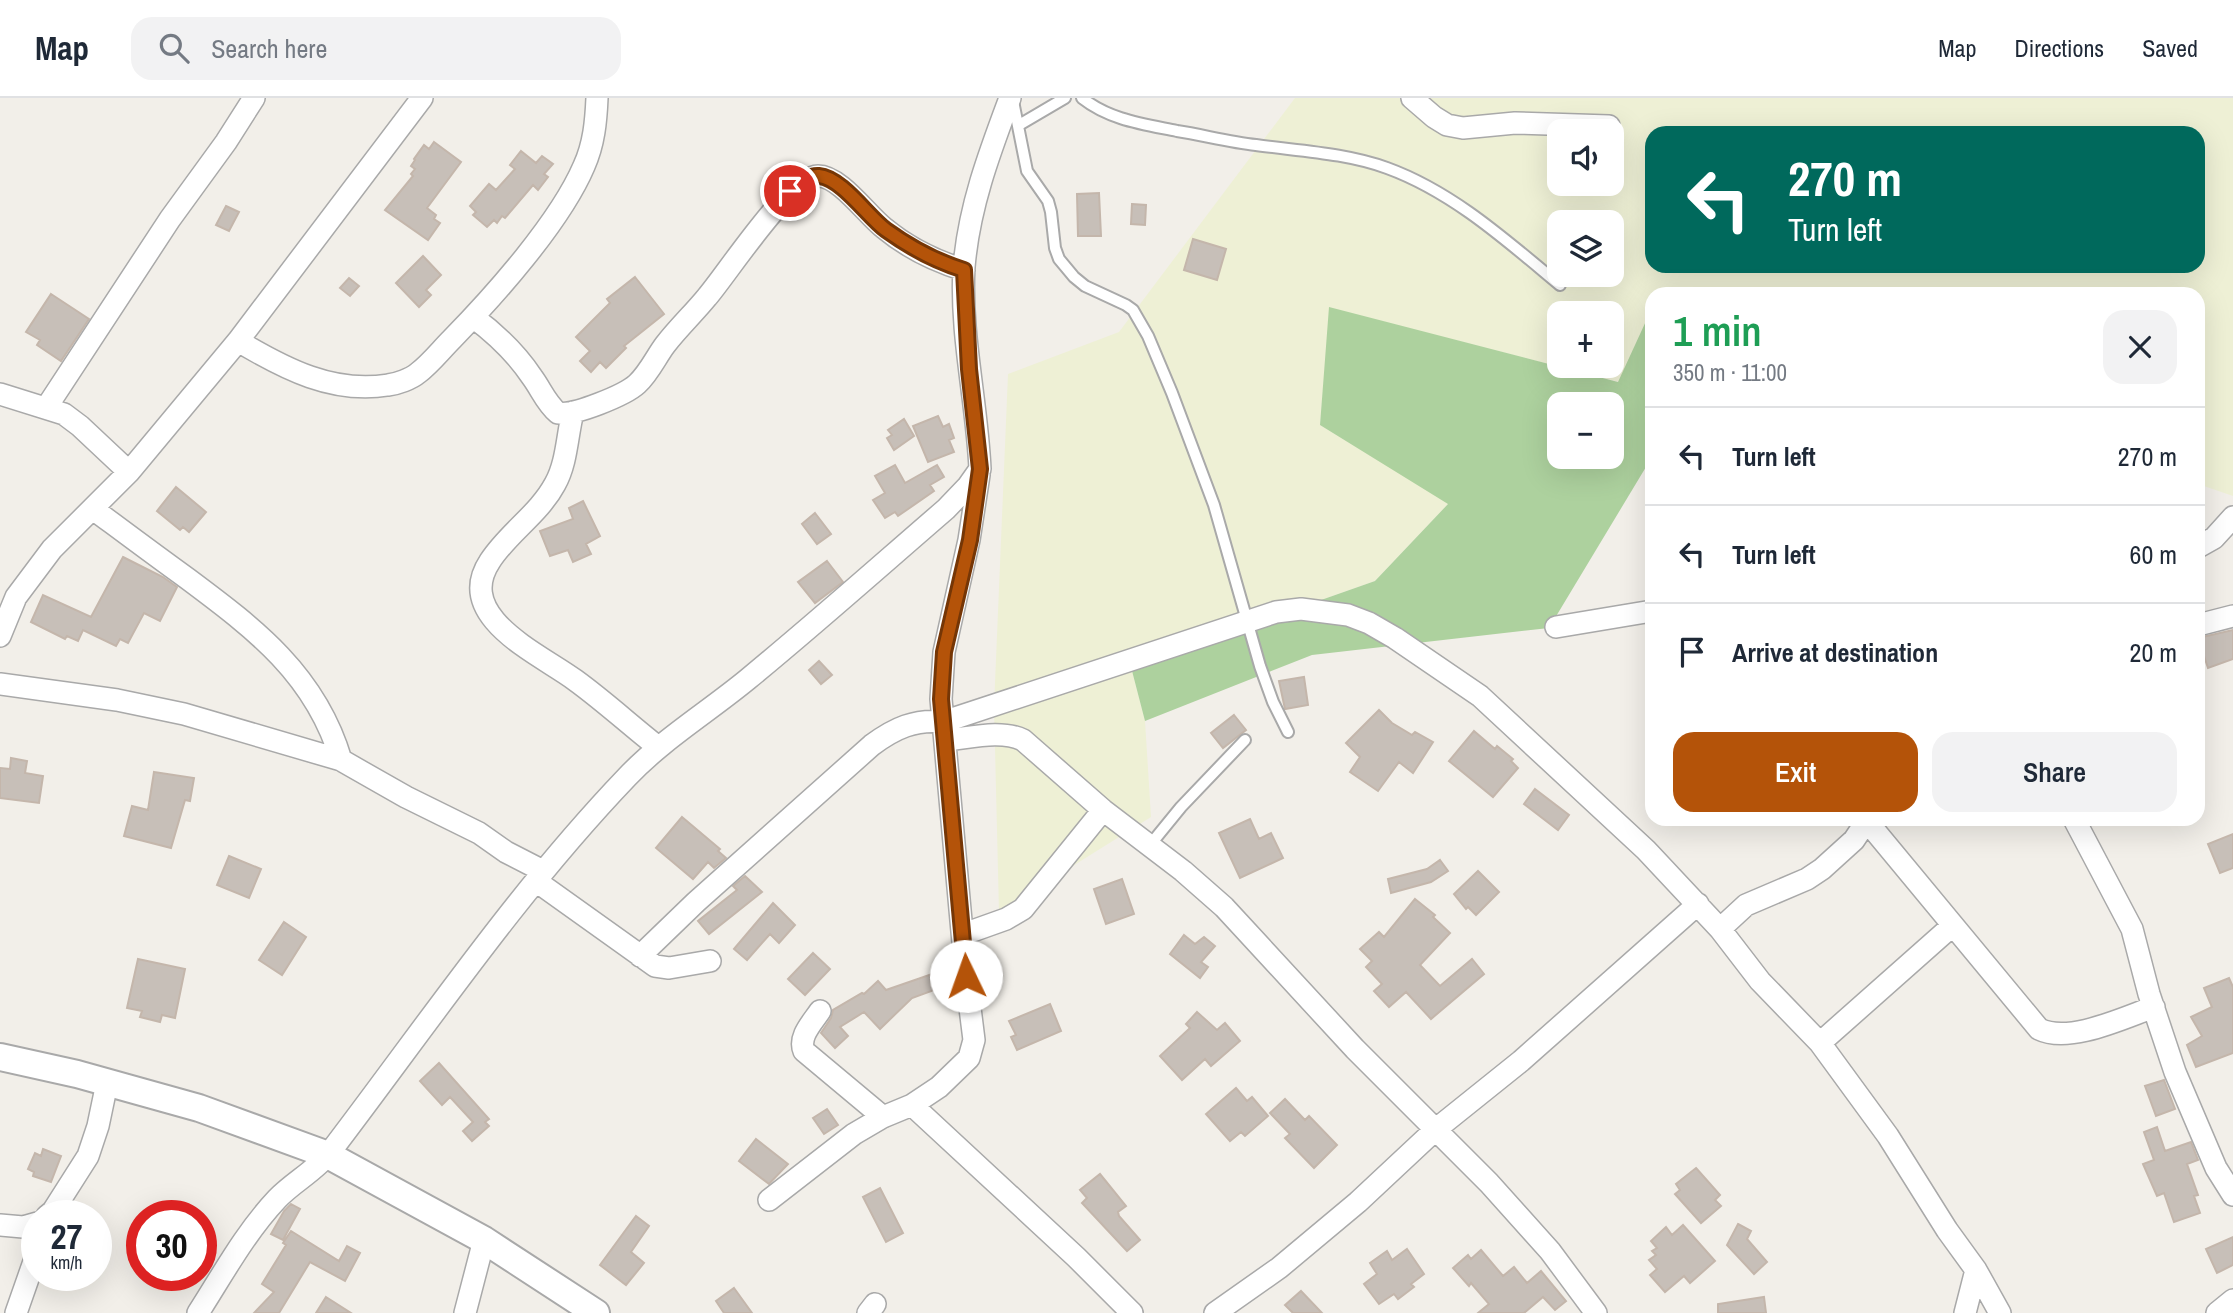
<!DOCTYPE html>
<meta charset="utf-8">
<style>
:root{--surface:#fff;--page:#f2f2f3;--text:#1f2937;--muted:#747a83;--line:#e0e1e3;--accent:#b45309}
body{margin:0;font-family:"Archivo Narrow",sans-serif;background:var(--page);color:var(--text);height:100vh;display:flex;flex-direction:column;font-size:26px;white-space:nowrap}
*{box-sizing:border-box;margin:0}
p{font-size:23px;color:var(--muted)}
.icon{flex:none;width:38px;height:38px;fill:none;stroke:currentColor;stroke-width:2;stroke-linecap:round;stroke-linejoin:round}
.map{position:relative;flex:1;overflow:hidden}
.side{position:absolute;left:1645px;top:189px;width:560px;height:539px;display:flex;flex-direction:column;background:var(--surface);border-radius:21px;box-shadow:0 7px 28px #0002}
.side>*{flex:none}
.top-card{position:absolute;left:1645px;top:28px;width:560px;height:147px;border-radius:21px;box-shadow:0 7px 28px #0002;background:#00695c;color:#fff;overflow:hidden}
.buttons{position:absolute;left:1547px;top:21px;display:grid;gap:14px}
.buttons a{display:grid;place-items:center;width:77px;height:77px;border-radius:14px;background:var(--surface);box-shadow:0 7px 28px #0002;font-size:35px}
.speed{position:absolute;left:21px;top:1102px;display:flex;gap:14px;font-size:35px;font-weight:700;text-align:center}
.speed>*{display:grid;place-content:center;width:91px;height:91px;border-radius:50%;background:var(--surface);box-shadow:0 7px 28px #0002;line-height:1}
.speed small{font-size:18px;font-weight:400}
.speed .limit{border:10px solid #d22;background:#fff;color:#111}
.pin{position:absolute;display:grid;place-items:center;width:60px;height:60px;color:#fff;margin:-30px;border:4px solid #fff;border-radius:50%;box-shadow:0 2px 7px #0007}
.me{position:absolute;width:77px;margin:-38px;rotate:357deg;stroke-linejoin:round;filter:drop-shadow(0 0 5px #0008)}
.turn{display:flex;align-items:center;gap:24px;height:147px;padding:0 28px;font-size:32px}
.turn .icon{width:91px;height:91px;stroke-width:2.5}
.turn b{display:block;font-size:49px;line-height:60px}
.round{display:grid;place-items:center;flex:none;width:74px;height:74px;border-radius:21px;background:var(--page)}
.summary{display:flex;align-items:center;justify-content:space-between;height:119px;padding:0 28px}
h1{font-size:42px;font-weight:600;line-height:52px;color:#1e9e55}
.button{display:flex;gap:14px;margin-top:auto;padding:14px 28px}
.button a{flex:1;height:80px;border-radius:21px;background:var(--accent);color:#fff;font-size:28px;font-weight:600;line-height:80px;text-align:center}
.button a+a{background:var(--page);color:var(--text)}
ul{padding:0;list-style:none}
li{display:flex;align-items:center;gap:21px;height:98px;padding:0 28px;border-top:2px solid var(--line)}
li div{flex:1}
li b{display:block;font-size:26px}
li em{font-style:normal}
header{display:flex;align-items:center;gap:42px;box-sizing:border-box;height:98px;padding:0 35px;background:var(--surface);border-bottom:2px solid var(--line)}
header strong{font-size:33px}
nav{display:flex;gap:38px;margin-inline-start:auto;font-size:24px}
.search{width:490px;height:63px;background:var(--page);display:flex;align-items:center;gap:18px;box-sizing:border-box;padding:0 24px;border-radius:21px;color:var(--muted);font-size:26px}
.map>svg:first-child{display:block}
.farmland{fill:#eef0d5;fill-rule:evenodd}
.forest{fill:#add19e;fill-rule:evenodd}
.building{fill:#c7bfb8;stroke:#c4b6ab;stroke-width:2}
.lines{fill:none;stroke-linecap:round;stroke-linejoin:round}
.service-casing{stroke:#a9a9a9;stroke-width:14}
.minor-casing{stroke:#a9a9a9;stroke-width:24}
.tertiary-casing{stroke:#a9a9a9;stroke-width:30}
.service{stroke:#fff;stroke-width:10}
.minor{stroke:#fff;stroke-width:21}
.tertiary{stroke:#fff;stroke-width:26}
.route-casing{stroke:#753606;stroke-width:18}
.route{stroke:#b45309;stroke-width:12}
</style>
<header>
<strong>Map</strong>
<div class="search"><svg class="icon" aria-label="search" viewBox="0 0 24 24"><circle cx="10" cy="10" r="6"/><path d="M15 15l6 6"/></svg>Search here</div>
<nav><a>Map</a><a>Directions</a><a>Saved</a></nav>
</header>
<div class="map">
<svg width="2233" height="1215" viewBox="0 0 2233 1215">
<rect width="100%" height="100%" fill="#f2efe9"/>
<path class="farmland" d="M1295,0H2233V398L2198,386V196L1659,195L1652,196V210L1619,284L1330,210L1320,327L1449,405L1375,483L1131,569L1145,623L1151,719L999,814L994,609L1008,276L1119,234ZM1559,33H1612V86H1559ZM1652,35H2198V168H1652ZM1559,124H1612V177H1559ZM1559,215H1612V268H1559Z"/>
<path class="forest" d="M1329,209L1618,284L1652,210V359L1549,530L1312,557L1145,623L1131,569L1375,483L1448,406L1320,327ZM1559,306H1612V359H1559Z"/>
<path class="building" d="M434,44L461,64L427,110L436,117L434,121L440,125L428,142L385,112L413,78L411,76L415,71L411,68L415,62L414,61L424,47L429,51Z
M521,53L536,65L542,58L553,66L544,76L548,79L538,92L533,87L505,120L502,118L497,125L494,122L487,129L473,117L476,114L470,108L489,86L496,92L515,71L510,67Z
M1099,95L1101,138H1078L1077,96Z
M1132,106L1146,107L1145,127L1131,126Z
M226,108L239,114L229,133L216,127Z
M1193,141L1226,151L1217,182L1184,172Z
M423,158L441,177L426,192L431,197L419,209L396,185Z
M635,179L664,216L624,248L626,250L606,270L600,264L591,274L580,263L590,253L576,239L610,205L607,201Z
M349,180L359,188L350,198L340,190Z
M51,196L89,221L61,263L37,247L40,242L26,234Z
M938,318L943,329L949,326L954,340L949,342L954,354L928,364L913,328Z
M904,321L914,338L894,352L887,340L892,337L888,332Z
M895,367L905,385L937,367L944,379L930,387L934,393L898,418L895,414L885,420L873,402L885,395L875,378Z
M176,389L206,414L189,434L183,429L180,432L157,413Z
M583,403L600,438L586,446L591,456L573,464L568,452L550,458L540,433L573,421L569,410Z
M815,415L831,436L817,446L802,426Z
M123,459L163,479L177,489L160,523L144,515L128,545L120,541L116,548L83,532L78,543L67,538L65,541L31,524L43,497L91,519Z
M827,463L843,484L815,505L798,484Z
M2233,532V561L2208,570L2198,540Z
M819,563L832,577L821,586L809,572Z
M1304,579L1308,607L1285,611L1279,583Z
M1379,612L1392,625L1412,637L1415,634L1433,644L1413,675L1399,664L1378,693L1350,674L1360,659L1346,645Z
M1234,617L1246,632L1223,650L1211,635Z
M1474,633L1495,651L1497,648L1513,661L1511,663L1518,670L1493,699L1449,663Z
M11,660L27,663L25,675L43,678L39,705L0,700V670L10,671Z
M154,674L194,680L190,703L185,702L171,750L124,738L132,708L148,712Z
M1535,691L1569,717L1558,732L1524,706Z
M682,719L720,751L718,753L726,760L714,770L708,764L693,781L656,750Z
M1250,721L1259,741L1271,735L1283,760L1240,780L1219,735Z
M2233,736V770L2220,775L2208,746Z
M229,758L261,771L249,800L217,787Z
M1440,762L1448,773L1431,784L1391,795L1388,781L1427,771Z
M1478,773L1499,794L1476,817L1468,809L1466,811L1454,796Z
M745,778L762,794L709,836L698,823L737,792L733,788Z
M1122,781L1134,816L1106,826L1094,791Z
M1415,801L1435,817L1433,819L1450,835L1420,867L1440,888L1472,861L1484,876L1431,921L1406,894L1389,909L1374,893L1382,886L1366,869L1372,863L1360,851L1379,834L1384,839Z
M773,805L795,827L779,845L770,836L747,862L734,851Z
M284,824L306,839L282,877L259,862Z
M1184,837L1195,846L1204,839L1215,848L1201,864L1208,869L1200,880L1170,856Z
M813,855L830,871L805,897L788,881Z
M138,861L185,871L175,920L162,917L160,924L140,919L142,913L127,910Z
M932,876L937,891L912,900L880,931L864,914L840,929L848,938L835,950L821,935L831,920L833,912L862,895L864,896L878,883L886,892Z
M2229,880L2233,889V955L2196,969L2187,947L2202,938L2191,919L2212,909L2204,890Z
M1050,906L1061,933L1017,952L1011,939L1016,937L1009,923Z
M1197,914L1217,932L1225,925L1240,943L1211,968L1205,961L1182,982L1160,958L1190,930L1186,926Z
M439,965L489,1021L485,1024L489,1028L472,1043L463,1033L473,1024L450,999L442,1007L420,983Z
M2164,982L2175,1011L2156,1018L2145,988Z
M1236,990L1247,1003L1252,999L1268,1018L1245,1038L1241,1034L1230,1043L1206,1016Z
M1285,1001L1305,1022L1309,1018L1337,1047L1314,1070L1285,1040L1290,1036L1270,1015Z
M827,1011L838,1027L824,1036L813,1020Z
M2157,1029L2165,1053L2191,1044L2198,1062L2187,1066L2198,1097L2194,1098L2200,1115L2174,1124L2164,1095L2157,1098L2143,1066L2154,1062L2144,1034Z
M756,1041L788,1066L769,1086L739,1063Z
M43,1051L61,1058L51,1084L33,1078L34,1074L28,1071L35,1055L41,1058Z
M1696,1070L1720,1097L1715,1102L1721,1108L1701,1125L1675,1096L1680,1092L1676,1086Z
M1100,1076L1126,1108L1118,1114L1119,1118L1140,1142L1127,1153L1082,1105L1087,1100L1080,1092Z
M880,1090L903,1135L886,1144L863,1099Z
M291,1106L300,1111L283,1142L271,1136L284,1113Z
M636,1118L649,1128L631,1154L644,1165L626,1187L600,1167Z
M1738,1126L1751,1133L1747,1141L1767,1164L1754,1176L1727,1147Z
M1683,1127L1715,1163L1690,1185L1684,1178L1665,1194L1650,1177L1657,1171L1649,1162L1656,1157L1652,1153L1657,1150L1651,1143L1666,1129L1672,1137Z
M291,1133L339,1163L347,1148L360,1155L345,1183L310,1164L279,1215H254L274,1194L262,1186L286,1147L283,1145Z
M2233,1139V1167L2217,1175L2206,1151Z
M1407,1151L1424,1176L1411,1186L1414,1189L1398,1201L1394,1196L1379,1206L1364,1186L1377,1176L1370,1165L1387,1153L1392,1162Z
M1481,1152L1503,1178L1514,1169L1527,1185L1541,1173L1566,1203L1555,1212L1543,1199L1524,1215H1478L1489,1206L1471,1185L1469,1188L1453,1170L1468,1157L1471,1161Z
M734,1190L752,1215H724L716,1203Z
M1301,1193L1322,1215H1293L1285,1207Z
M326,1199L351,1215H316Z
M1764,1199L1766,1215H1718V1206Z"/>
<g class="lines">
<g class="service-casing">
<path id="service" d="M1082,0C1110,22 1143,26 1177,33C1203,37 1229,44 1256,47C1299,53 1346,55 1387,70C1453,94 1507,143 1560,187
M1013,3L1027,73L1048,103L1051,114L1055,150L1059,161L1074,179L1085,188L1126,207L1133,212L1148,238L1172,295L1214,407L1260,568L1273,604L1288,634
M1019,27L1065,0
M1150,747L1181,709L1245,642"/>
</g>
<g class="minor-casing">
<path id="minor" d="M1412,0L1434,19L1447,27L1463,30L1515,25L1609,28
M473,219C496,236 516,255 532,279C541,291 546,305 558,315C574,318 625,297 637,286C649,275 656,259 665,247C678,230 694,215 707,199C727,176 790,78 818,78C840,78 867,117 884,130C908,150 935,163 964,172
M238,243C285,271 333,296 388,287C397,286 411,281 418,275C430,266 441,252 452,241C495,197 560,124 584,68C594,46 596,23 597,0
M0,296L64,316L80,328L129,374
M46,310L170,121L226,44L254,0
M573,314C567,337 567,365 555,386C539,416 508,435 490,463C453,519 540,556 575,582C604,603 630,627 658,649
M93,411C124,434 156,458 188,481C255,531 316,577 341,662
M2198,449L2214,440L2233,419
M2198,527L2233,518
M1556,529L1652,513
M0,538L16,499L52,451L129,374L238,243L422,0
M0,586L117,602L184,616L341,662L406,699L479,735L506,754L543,773
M946,642C969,640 1001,631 1023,642L1103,712L1183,773L1224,809L1355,951L1489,1085L1550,1153L1596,1215
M1865,721L2039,931C2069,946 2123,920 2154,909
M2074,721L2132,831L2149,896L2175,974L2216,1070L2233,1097
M536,783L655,868L669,870L710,863
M1720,831L1746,807L1807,781L1822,771L1854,742L1868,721
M964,836L1006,821L1023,811L1103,712
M640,858L696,804L872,647C895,630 915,621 943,624L1276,514L1301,511L1348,517L1369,525L1395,540L1480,598L1646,752L1720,831L1760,883L1820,945L1888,1038L1947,1132L1976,1172L2000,1215
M820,913C812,925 798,939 804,953L883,1019
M1820,945L1952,828
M912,1007L1076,1159L1132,1215
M769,1102L854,1036L883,1019L912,1007L939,989L969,960L974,942L966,878L941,601L944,554L969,442L979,377
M47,1118L53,1113L88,1058L98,1028L107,985
M0,1127L23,1129L37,1125
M16,1215L37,1155
M198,1215C223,1176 245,1135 277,1101C293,1084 317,1072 331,1053C427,927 517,794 627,679C663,641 708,614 748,581C815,526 880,468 946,411L968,388L980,371C977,304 960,236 964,169C969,109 989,56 1010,0
M465,1215L484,1142
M868,1215L875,1206
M1215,1215L1279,1170L1358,1104L1435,1032L1521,963L1698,806
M1965,1215L1976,1172
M2217,1215L2233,1202"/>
</g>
<g class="tertiary-casing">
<path id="tertiary" d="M0,959L77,976L199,1010L328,1057L484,1142L596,1215"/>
</g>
<use href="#service" class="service"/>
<use href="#minor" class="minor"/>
<use href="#tertiary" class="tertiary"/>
</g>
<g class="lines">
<g class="route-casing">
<path id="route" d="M790,93C799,87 807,77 819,78C842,80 868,119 886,132C911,150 935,163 964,172L969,271L980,371L970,442L944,554L941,601L966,878"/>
</g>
<use href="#route" class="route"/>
</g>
</svg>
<div class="buttons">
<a><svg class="icon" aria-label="sound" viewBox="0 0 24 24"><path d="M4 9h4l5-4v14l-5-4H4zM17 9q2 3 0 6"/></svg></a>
<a><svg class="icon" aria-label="layers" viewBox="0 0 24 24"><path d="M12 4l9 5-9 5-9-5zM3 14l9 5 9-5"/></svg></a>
<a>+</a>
<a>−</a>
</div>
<div class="speed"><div>27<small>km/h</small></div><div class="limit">30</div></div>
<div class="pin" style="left:790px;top:93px;background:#d93025"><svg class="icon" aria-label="arrive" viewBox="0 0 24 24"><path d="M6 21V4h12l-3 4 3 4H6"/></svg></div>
<svg class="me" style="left:966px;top:878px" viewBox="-20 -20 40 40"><circle r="19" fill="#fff"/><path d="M0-13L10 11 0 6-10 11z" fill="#b45309"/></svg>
<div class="top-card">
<div class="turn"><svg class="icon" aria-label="left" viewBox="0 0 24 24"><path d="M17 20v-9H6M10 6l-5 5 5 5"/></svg><div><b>270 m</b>Turn left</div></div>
</div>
<section class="side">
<div class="summary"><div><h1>1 min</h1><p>350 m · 11:00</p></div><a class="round"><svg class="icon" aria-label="close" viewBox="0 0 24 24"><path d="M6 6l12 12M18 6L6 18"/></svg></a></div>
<ul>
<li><svg class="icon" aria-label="left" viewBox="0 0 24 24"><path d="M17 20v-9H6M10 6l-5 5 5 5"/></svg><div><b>Turn left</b></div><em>270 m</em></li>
<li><svg class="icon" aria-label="left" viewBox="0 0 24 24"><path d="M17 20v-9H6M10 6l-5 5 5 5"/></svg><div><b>Turn left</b></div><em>60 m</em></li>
<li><svg class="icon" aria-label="arrive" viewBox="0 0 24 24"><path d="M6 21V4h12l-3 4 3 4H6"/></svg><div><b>Arrive at destination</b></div><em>20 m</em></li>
</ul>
<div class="button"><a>Exit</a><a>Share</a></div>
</section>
</div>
